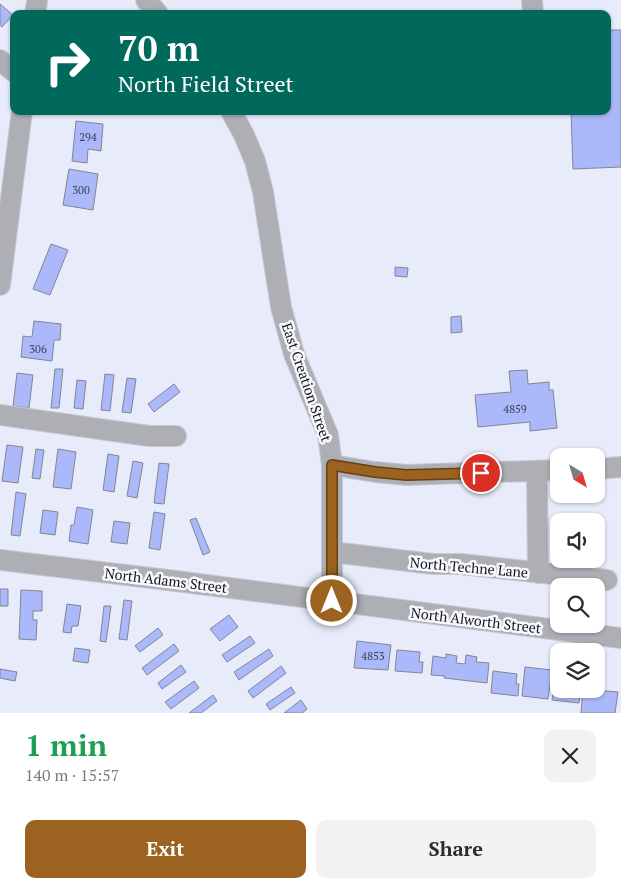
<!DOCTYPE html>
<meta charset="utf-8">
<style>
:root{--surface:#fff;--page:#f2f2f3;--text:#2b2b33;--muted:#7c7c81;--accent:#9c6220}
body{margin:0;font-family:"PT Serif",serif;background:var(--page);color:var(--text);height:100vh;display:flex;flex-direction:column;font-size:19px;white-space:nowrap}
*{box-sizing:border-box;margin:0}
p{font-size:16px;color:var(--muted)}
.icon{flex:none;width:28px;height:28px;fill:none;stroke:currentColor;stroke-width:2;stroke-linecap:round;stroke-linejoin:round}
.map{position:relative;height:713px;overflow:hidden}
.sheet{display:flex;flex-direction:column;background:var(--surface);flex:1}
.sheet>*{flex:none}
.top-card{position:absolute;left:10px;top:10px;width:601px;height:105px;border-radius:10px;box-shadow:0 1px 4px #0004;background:#00695c;color:#fff;overflow:hidden}
.needle{width:32px;rotate:143deg}
.buttons{position:absolute;left:550px;top:448px;display:grid;gap:10px}
.buttons a{display:grid;place-items:center;width:55px;height:55px;border-radius:10px;background:var(--surface);box-shadow:0 1px 4px #0004;font-size:25px}
.pin{position:absolute;display:grid;place-items:center;width:42px;height:42px;color:#fff;margin:-21px;border:2px solid #fff;border-radius:50%;box-shadow:0 1px 5px #0007}
.me{position:absolute;width:55px;margin:-28px;rotate:0deg;stroke-linejoin:round;filter:drop-shadow(0 0 4px #0008)}
.turn{display:flex;align-items:center;gap:18px;height:105px;padding:0 25px;font-size:22px}
.turn .icon{width:65px;height:65px;stroke-width:2.5}
.turn b{display:block;font-size:35px;line-height:42px}
.round{display:grid;place-items:center;flex:none;width:52px;height:52px;border-radius:10px;background:var(--page)}
.headline{display:flex;align-items:center;justify-content:space-between;height:85px;padding:0 25px}
h1{font-size:30px;font-weight:700;line-height:38px;color:#1e9e55}
.action{display:flex;gap:10px;margin-top:auto;padding:10px 25px}
.action a{flex:1;height:58px;border-radius:10px;background:var(--accent);color:#fff;font-size:20px;font-weight:700;line-height:58px;text-align:center}
.action a+a{background:var(--page);color:var(--text)}
.map>svg:first-child{display:block}
.building{fill:#abb9fb;stroke:#828591}
.lines{fill:none;stroke-linecap:round;stroke-linejoin:round}
.minor-casing{stroke:#c6c9d5;stroke-width:22}
.minor{stroke:#aeafb5;stroke-width:20}
.route-casing{stroke:#654015;stroke-width:12}
.route{stroke:#9c6220;stroke-width:9}
.labels{text-anchor:middle;dominant-baseline:central;stroke-width:5;stroke-linejoin:round;paint-order:stroke}
.number-label{font-size:11px;fill:#3a3e52}
.street-label{font-size:14px;fill:#14151a;stroke:#f8f9fe}
</style>
<div class="map">
<svg width="621" height="713" viewBox="0 0 621 713">
<rect width="100%" height="100%" fill="#e8ebf9"/>
<path class="building" d="M0,4L13,15L2,27L0,25Z
M608,30H621V167L573,169L571,111H608Z
M76,121L103,124L101,151L88,149L87,163L72,161Z
M69,169L98,174L93,210L63,205Z
M51,244L68,250L50,295L33,289Z
M395,267L408,268L407,277L395,276Z
M461,316L462,332L451,333V317Z
M34,321L61,324L60,340H54L52,361L21,357L23,336L32,337Z
M55,369H63L59,408H51Z
M527,370L528,384L549,382V390H553L557,428L530,431V422L478,427L475,395L511,392L509,371Z
M17,373L33,375L29,408L13,406Z
M105,374L114,375L110,411L101,410Z
M127,378L136,379L131,413L122,412Z
M77,380L86,381L83,409L74,408Z
M174,384L180,392L154,412L148,404Z
M7,445L23,447L18,483L2,481Z
M36,449L44,450L40,479L32,478Z
M58,449L76,452L71,489L53,487Z
M108,454L119,456L114,492L103,490Z
M133,461L143,463L137,498L127,496Z
M159,463L169,464L164,504L154,503Z
M16,492L26,494L20,536L11,535Z
M77,507L93,510L88,544L69,541L71,525H74Z
M43,510L58,512L55,535L40,533Z
M154,512L165,514L160,550L149,548Z
M196,518L210,552L203,555L190,520Z
M114,521L130,523L127,544L111,542Z
M0,589H8V606H0Z
M21,590L42,591V611H33V620H37L36,640L19,639Z
M124,600L132,601L127,640L119,639Z
M67,604L81,606L78,626H72L71,633L63,632Z
M104,606H111L106,642L100,641Z
M229,615L238,627L220,641L210,629Z
M158,628L163,635L140,652L135,646Z
M250,636L255,643L227,662L222,655Z
M357,641L391,645L388,670L354,668Z
M174,644L179,651L147,675L142,668Z
M75,648L90,650L88,663L73,661Z
M269,649L273,656L239,680L234,672Z
M397,650L420,652L419,662H423L422,673L395,671Z
M446,654L457,656L456,663L465,664L466,655L477,657L476,662L489,663L487,683L444,678L445,676L431,675L433,656L446,658Z
M181,665L186,672L162,689L158,683Z
M281,666L286,673L253,698L248,691Z
M525,667L552,670L548,699L522,696Z
M0,669L17,672L15,681L0,678Z
M493,671L517,674L516,684H519L518,696L491,693Z
M556,672H559V689H581L579,703L552,700Z
M194,681L199,688L171,709L165,702Z
M291,687L295,693L270,710L266,704Z
M583,689L618,692L615,713H581Z
M213,695L217,701L201,713H189Z
M301,700L307,709L302,713H284Z"/>
<g class="lines">
<g class="minor-casing">
<path id="minor" d="M146,0L158,14
M532,0L533,14
M35,14L37,2
M0,60L14,72
M231,111L244,135L255,161L263,192L281,307L294,354L328,435L332,465V601
M0,285L22,111
M0,415L149,436H176
M332,465L375,472L407,475L559,470
M596,469L621,467
M537,471L538,573
M332,552L433,564H461L607,580
M0,560L176,581L621,638"/>
</g>
<use href="#minor" class="minor"/>
</g>
<g class="lines">
<g class="route-casing">
<path id="route" d="M332,601V465L375,472L406,475L481,473"/>
</g>
<use href="#route" class="route"/>
</g>
<g class="labels">
<g class="number-label">
<text x="88" y="137">294</text>
<text x="81" y="190">300</text>
<text x="38" y="349">306</text>
<text x="515" y="409">4859</text>
<text x="373" y="656">4853</text>
</g>
<g class="street-label">
<text transform="translate(307 382) rotate(71)">East Creation Street</text>
<text transform="translate(469 567) rotate(5)">North Techne Lane</text>
<text transform="translate(166 580) rotate(7)">North Adams Street</text>
<text transform="translate(476 620) rotate(7)">North Alworth Street</text>
</g>
</g>
</svg>
<div class="buttons">
<a><svg class="needle" viewBox="-14 -14 28 28"><path d="M0-13l5 13h-10z" fill="#e53935"/><path d="M0 13l5-13h-10z" fill="#7c7c81"/></svg></a>
<a><svg class="icon" aria-label="sound" viewBox="0 0 24 24"><path d="M4 9h4l5-4v14l-5-4H4zM17 9q2 3 0 6"/></svg></a>
<a><svg class="icon" aria-label="search" viewBox="0 0 24 24"><circle cx="10" cy="10" r="6"/><path d="M15 15l6 6"/></svg></a>
<a><svg class="icon" aria-label="layers" viewBox="0 0 24 24"><path d="M12 4l9 5-9 5-9-5zM3 14l9 5 9-5"/></svg></a>
</div>
<div class="pin" style="left:481px;top:473px;background:#d93025"><svg class="icon" aria-label="arrive" viewBox="0 0 24 24"><path d="M6 21V4h12l-3 4 3 4H6"/></svg></div>
<svg class="me" style="left:332px;top:601px" viewBox="-20 -20 40 40"><circle r="17" fill="#9c6220" stroke="#fff" stroke-width="3"/><path d="M0-11L8 9 0 5-8 9z" fill="#fff"/></svg>
<div class="top-card">
<div class="turn"><svg class="icon" aria-label="right" viewBox="0 0 24 24"><path d="M7 20v-9h11M14 6l5 5-5 5"/></svg><div><b>70 m</b>North Field Street</div></div>
</div>
</div>
<section class="sheet">
<div class="headline"><div><h1>1 min</h1><p>140 m · 15:57</p></div><a class="round"><svg class="icon" aria-label="close" viewBox="0 0 24 24"><path d="M6 6l12 12M18 6L6 18"/></svg></a></div>
<div class="action"><a>Exit</a><a>Share</a></div>
</section>
